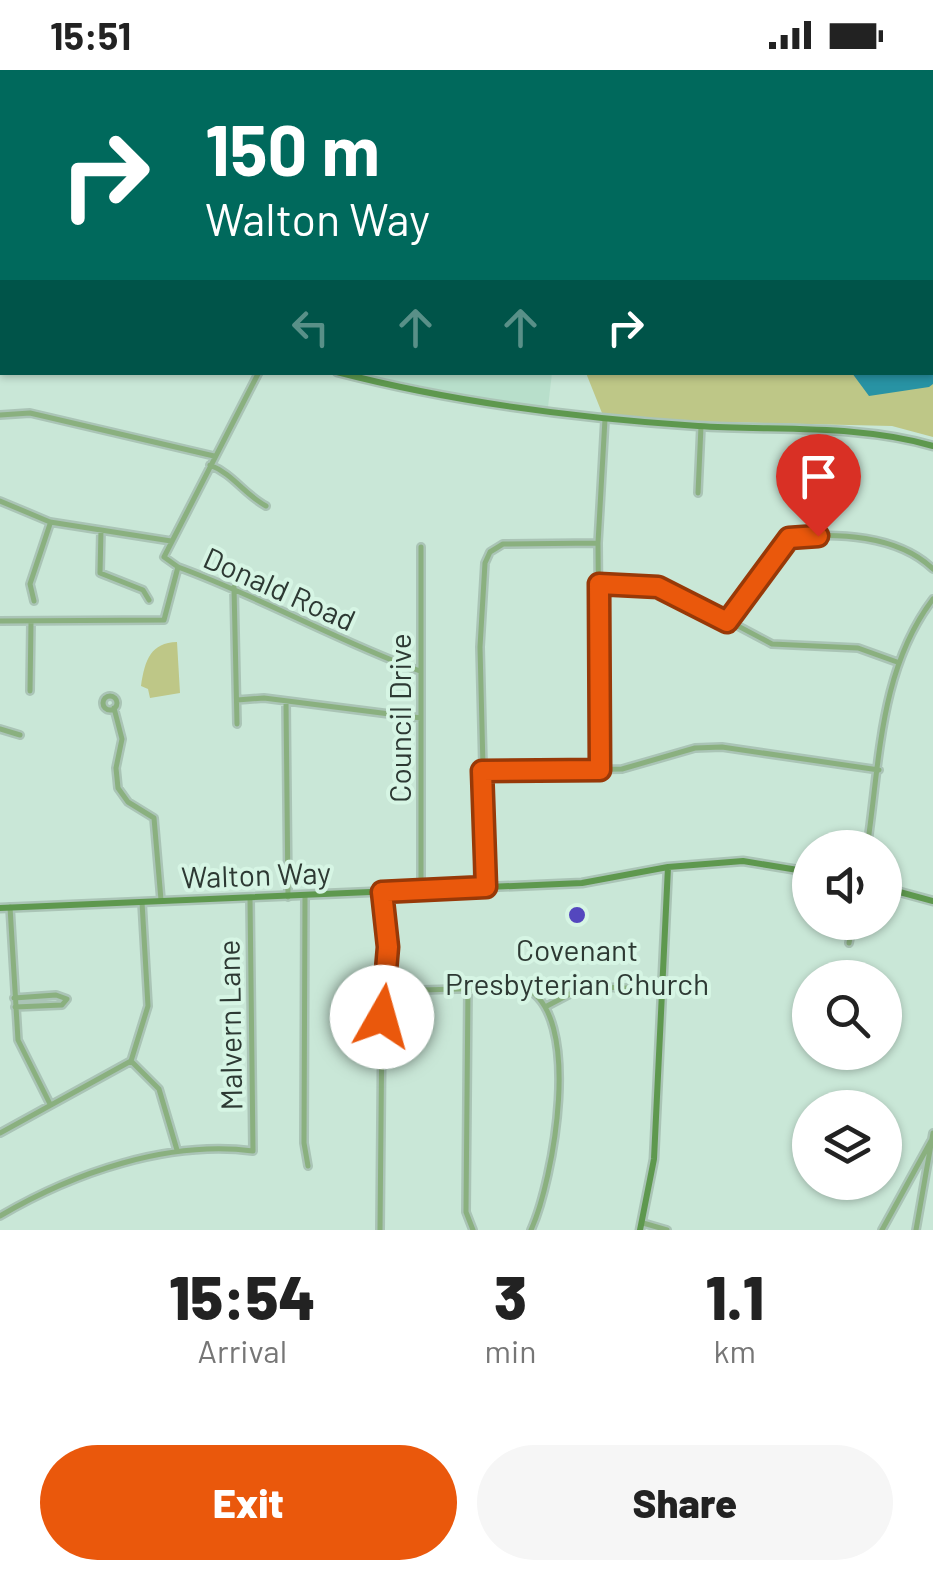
<!DOCTYPE html>
<style>
:root{--surface:#fff;--page:#f6f6f6;--text:#222;--muted:#767676;--accent:#ea580c}
body{margin:0;font-family:Barlow,sans-serif;background:var(--page);color:var(--text);height:100vh;display:flex;flex-direction:column;font-size:38px;white-space:nowrap}
*{box-sizing:border-box;margin:0}
p{font-size:32px;color:var(--muted)}
.icon{flex:none;width:55px;height:55px;fill:none;stroke:currentColor;stroke-width:2;stroke-linecap:round;stroke-linejoin:round}
.map{position:relative;height:1160px;overflow:hidden}
.drawer{display:flex;flex-direction:column;background:var(--surface);flex:1}
.drawer>*{flex:none}
.banner{position:absolute;left:0px;top:0px;width:935px;height:305px;box-shadow:0 2px 8px #0004;background:#00695c;color:#fff;overflow:hidden}
.buttons{position:absolute;left:792px;top:760px;display:grid;gap:20px}
.buttons a{display:grid;place-items:center;width:110px;height:110px;border-radius:50%;background:var(--surface);box-shadow:0 2px 8px #0004;font-size:50px}
.pin{position:absolute;display:grid;place-items:center;width:85px;height:85px;color:#fff;margin:-102px -42px;border-radius:50% 50% 50% 0;rotate:-45deg;box-shadow:0 0 10px #0007}
.pin .icon{rotate:45deg}
.me{position:absolute;width:110px;margin:-55px;rotate:7deg;stroke-linejoin:round;filter:drop-shadow(0 0 8px #0008)}
.turn{display:flex;align-items:center;gap:35px;height:210px;padding:0 40px;font-size:45px}
.turn .icon{width:130px;height:130px;stroke-width:2.5}
.turn b{display:block;font-size:70px;line-height:85px}
.lanes{display:flex;align-items:center;height:95px;padding:0 40px;background:#0003;justify-content:center;gap:50px;direction:ltr}
.lanes .off{opacity:.35}
.eta{display:flex;justify-content:space-evenly;align-items:center;height:170px;text-align:center}
.eta b{font-size:60px;font-weight:800;line-height:70px}
.action{display:flex;gap:20px;margin-top:auto;padding:20px 40px}
.action a{flex:1;height:115px;border-radius:60px;background:var(--accent);color:#fff;font-size:40px;font-weight:800;line-height:115px;text-align:center}
.action a+a{background:var(--page);color:var(--text)}
.status{display:flex;justify-content:space-between;align-items:center;height:70px;padding:0 50px;background:var(--surface);direction:ltr}
.status svg{height:28px;fill:currentColor}
.map>svg:first-child{display:block}
.built{fill:#b8dfcb}
.green{fill:#bec787}
.water{fill:#2893a4}
.lines{fill:none;stroke-linecap:round;stroke-linejoin:round}
.street-casing{stroke:#aac4b6;stroke-width:10}
.secondary-casing{stroke:#aac4b6;stroke-width:11}
.street{stroke:#8ab07f;stroke-width:5}
.secondary{stroke:#5e984e;stroke-width:6}
.route-casing{stroke:#983908;stroke-width:25}
.route{stroke:#ea580c;stroke-width:18}
.poi-dot{fill:#5447be;stroke:#d6f5e4;stroke-width:4}
.labels{text-anchor:middle;dominant-baseline:central;stroke-width:8;stroke-linejoin:round;paint-order:stroke}
.street-label{font-size:30px;fill:#2d3933;stroke:#d6f5e4}
.poi-label{font-size:30px;fill:#2d3933;stroke:#d6f5e4}
</style>
<div class="status"><b>15:51</b><svg viewBox="0 0 49 12"><path d="M0 12V9h3v3zM5 12V6h3v6zM10 12V3h3v9zM15 12V0h3v12zM26 1h20v11H26zM47 4h2v5h-2z"/></svg></div>
<div class="map">
<svg width="933" height="1160" viewBox="0 0 933 1160">
<rect width="100%" height="100%" fill="#c9e7d7"/>
<path class="built" d="M359,303H552L548,337L488,330Z"/>
<path class="green" d="M0,0H933V367L892,356L677,351L602,343L586,303L932,302V2H2V210Z
M177,572L180,623L150,628L148,619L141,616C145,589 151,573 177,572Z"/>
<path class="water" d="M933,260V314L929,317L869,326L852,303L932,302Z"/>
<g class="lines">
<g class="street-casing">
<path id="street" d="M0,345L30,343L214,386
M210,395C233,404 244,424 266,436
M698,423L701,356
M0,431L50,452L171,471
M101,460L100,503L143,520L149,530
M178,497C261,527 337,571 420,601
M599,514L672,521L772,574L858,578L897,592
M234,517L237,654
M34,531L30,514L50,454
M0,551L164,550L178,497L164,487L259,302
M727,552L789,468C836,462 898,465 933,499
M30,621L31,552
M103 633a7 7 0 1 1 14 0a7 7 0 1 1-14 0Z
M237,630L264,628L421,648
M286,631L288,827
M114,638L122,669L116,698L118,718L128,732L154,748L161,830
M0,659L20,665
M600,700L598,473L605,349
M482,701L622,699L695,678L722,677L879,700
M867,778C880,692 879,600 933,529
M477,817L481,716
M486,817L480,577L485,493L490,482L503,474L598,473
M421,819V477
M305,826L304,1073L308,1096
M10,837L18,970L50,1034
M849,873L853,852
M468,917L466,1142L473,1160
M387,921L523,917C585,941 553,1112 531,1160
M14,928L56,925L67,929L62,935L15,937
M547,936L585,916L662,920
M131,991L159,1019L177,1080
M0,1063L131,991L148,936L142,832
M0,1146C73,1103 168,1070 253,1081L250,828
M643,1153L667,1160
M380,1160L382,947L388,877L382,822
M882,1160L931,1071
M916,1160L933,1063"/>
</g>
<g class="secondary-casing">
<path id="secondary" d="M0,221L2,222
M337,302C456,333 575,348 698,356C776,361 858,354 933,376
M885,818L933,831
M0,838L582,813L668,797L743,791L810,802
M640,1160L654,1089L668,797"/>
</g>
<use href="#street" class="street"/>
<use href="#secondary" class="secondary"/>
</g>
<g class="lines">
<g class="route-casing">
<path id="route" d="M382,947L388,877L382,822L486,817L482,701L600,700L599,514L658,517L727,552L789,468L818,466"/>
</g>
<use href="#route" class="route"/>
</g>
<circle class="poi-dot" cx="577" cy="845" r="10"/>
<g class="labels">
<g class="street-label">
<text transform="translate(280 518) rotate(24)">Donald Road</text>
<text transform="translate(399 648) rotate(-90)">Council Drive</text>
<text transform="translate(256 804) rotate(-2)">Walton Way</text>
<text transform="translate(229 955) rotate(-91)">Malvern Lane</text>
</g>
<g class="poi-label">
<text x="577" y="879">Covenant<tspan x="577" dy="34">Presbyterian Church</tspan></text>
</g>
</g>
</svg>
<div class="buttons">
<a><svg class="icon" aria-label="sound" viewBox="0 0 24 24"><path d="M4 9h4l5-4v14l-5-4H4zM17 9q2 3 0 6"/></svg></a>
<a><svg class="icon" aria-label="search" viewBox="0 0 24 24"><circle cx="10" cy="10" r="6"/><path d="M15 15l6 6"/></svg></a>
<a><svg class="icon" aria-label="layers" viewBox="0 0 24 24"><path d="M12 4l9 5-9 5-9-5zM3 14l9 5 9-5"/></svg></a>
</div>
<div class="pin" style="left:818px;top:466px;background:#d93025"><svg class="icon" aria-label="arrive" viewBox="0 0 24 24"><path d="M6 21V4h12l-3 4 3 4H6"/></svg></div>
<svg class="me" style="left:382px;top:947px" viewBox="-20 -20 40 40"><circle r="19" fill="#fff"/><path d="M0-13L10 11 0 6-10 11z" fill="#ea580c"/></svg>
<div class="banner">
<div class="turn"><svg class="icon" aria-label="right" viewBox="0 0 24 24"><path d="M7 20v-9h11M14 6l5 5-5 5"/></svg><div><b>150 m</b>Walton Way</div></div>
<div class="lanes"><svg class="icon off" aria-label="left" viewBox="0 0 24 24"><path d="M17 20v-9H6M10 6l-5 5 5 5"/></svg><svg class="icon off" aria-label="ahead" viewBox="0 0 24 24"><path d="M12 20V5M6 11l6-6 6 6"/></svg><svg class="icon off" aria-label="ahead" viewBox="0 0 24 24"><path d="M12 20V5M6 11l6-6 6 6"/></svg><svg class="icon" aria-label="right" viewBox="0 0 24 24"><path d="M7 20v-9h11M14 6l5 5-5 5"/></svg></div>
</div>
</div>
<section class="drawer">
<div class="eta">
<div><b>15:54</b><p>Arrival</p></div>
<div><b>3</b><p>min</p></div>
<div><b>1.1</b><p>km</p></div>
</div>
<div class="action"><a>Exit</a><a>Share</a></div>
</section>
